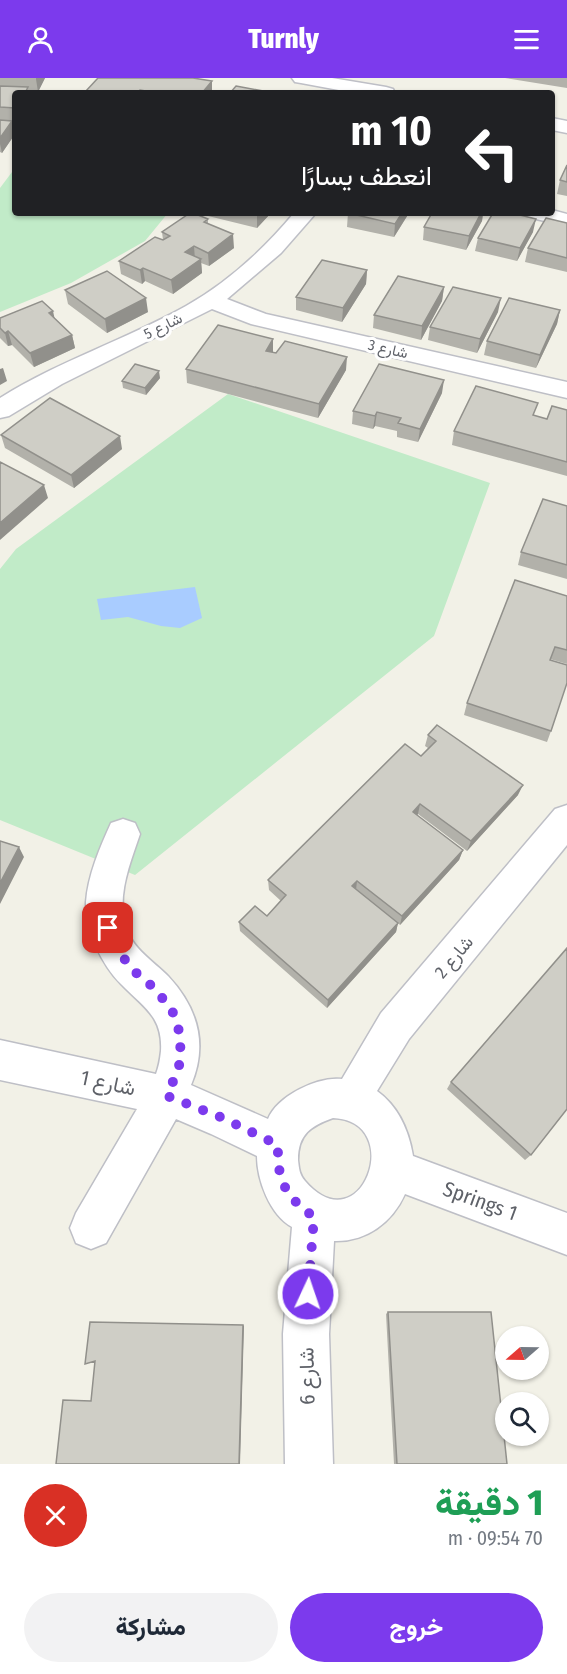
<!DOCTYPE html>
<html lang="ar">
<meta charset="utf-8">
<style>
:root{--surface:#fff;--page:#f2f2f3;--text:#1f2937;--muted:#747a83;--accent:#7c3aed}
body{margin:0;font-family:"Fira Sans Condensed",Vazirmatn,sans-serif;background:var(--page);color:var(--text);direction:rtl;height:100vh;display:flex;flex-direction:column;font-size:22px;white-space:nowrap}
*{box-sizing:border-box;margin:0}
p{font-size:20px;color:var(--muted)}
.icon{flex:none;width:33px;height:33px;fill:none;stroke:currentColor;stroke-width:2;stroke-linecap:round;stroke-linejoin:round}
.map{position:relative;height:1386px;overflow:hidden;direction:ltr}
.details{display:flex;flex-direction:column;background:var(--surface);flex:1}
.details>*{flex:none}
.banner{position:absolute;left:12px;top:12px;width:543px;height:126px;border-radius:6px;box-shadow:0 2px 4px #0004;direction:rtl;background:#202124;color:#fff;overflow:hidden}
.needle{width:39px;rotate:250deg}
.buttons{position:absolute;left:495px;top:1248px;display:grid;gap:12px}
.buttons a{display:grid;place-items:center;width:54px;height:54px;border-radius:50%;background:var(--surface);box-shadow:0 2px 4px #0004;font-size:30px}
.pin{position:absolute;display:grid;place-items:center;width:51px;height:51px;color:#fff;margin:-26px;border-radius:12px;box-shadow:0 3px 9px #0006}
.me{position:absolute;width:66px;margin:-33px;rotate:3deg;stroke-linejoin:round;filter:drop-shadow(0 0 4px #0008)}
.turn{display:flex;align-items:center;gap:21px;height:126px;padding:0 24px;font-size:27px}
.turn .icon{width:78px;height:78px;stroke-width:2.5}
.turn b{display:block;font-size:42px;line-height:51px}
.round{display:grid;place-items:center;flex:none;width:63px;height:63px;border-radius:32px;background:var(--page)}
.overview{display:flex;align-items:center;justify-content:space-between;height:102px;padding:0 24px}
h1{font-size:36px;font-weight:800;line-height:45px;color:#1e9e55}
.cta{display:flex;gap:12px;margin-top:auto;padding:12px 24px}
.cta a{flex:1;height:69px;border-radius:36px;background:var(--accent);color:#fff;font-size:24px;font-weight:800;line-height:69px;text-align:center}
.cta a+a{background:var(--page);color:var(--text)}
header{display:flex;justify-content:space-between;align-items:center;height:78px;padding:0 24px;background:var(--accent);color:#fff;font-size:27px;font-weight:800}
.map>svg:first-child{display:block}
.green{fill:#c1ebc8}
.water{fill:#a9ccff}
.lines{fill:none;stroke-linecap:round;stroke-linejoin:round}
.street-casing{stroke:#bebfc6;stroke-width:3}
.street{fill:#fff;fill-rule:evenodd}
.wall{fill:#b2b1aa}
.shaded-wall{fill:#91908b}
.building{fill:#cfcec6;stroke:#91908b;stroke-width:1.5}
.route{stroke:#7c3aed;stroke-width:10;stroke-dasharray:0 18}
.labels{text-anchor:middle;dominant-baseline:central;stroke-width:6;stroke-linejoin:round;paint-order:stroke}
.far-street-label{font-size:15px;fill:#5e6168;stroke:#fff}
.street-label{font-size:18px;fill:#5e6168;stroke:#fff}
.near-street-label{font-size:21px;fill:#5e6168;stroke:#fff}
</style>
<header><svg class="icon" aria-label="menu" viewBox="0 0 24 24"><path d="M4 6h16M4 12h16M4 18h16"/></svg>Turnly<svg class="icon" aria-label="person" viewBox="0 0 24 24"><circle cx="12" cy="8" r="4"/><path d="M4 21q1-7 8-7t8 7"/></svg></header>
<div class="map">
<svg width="567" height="1386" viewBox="0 0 567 1386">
<rect width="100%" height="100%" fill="#f2f1e7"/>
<path class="green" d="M15,90V135H168L145,163L71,205L0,234V110Z
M228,316L490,405L434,558L135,797L0,742V491L16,471Z"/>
<path class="water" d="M195,509L202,540L180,550L161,548L128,539L101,542L97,521Z"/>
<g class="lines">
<g class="street-casing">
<path id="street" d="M292,0H332L386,9L393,11L395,15H355L301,5L295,4Z
M552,40L567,43V55L552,52Z
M552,132L567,136V148L527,139L523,135H552Z
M294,135H316L281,175L227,221L266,236L567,304V320L251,246L212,231L62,306L9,338L0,340V320C59,283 125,262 186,228C227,205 264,171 294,135Z
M567,727V767L409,961L377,1013C398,1028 409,1053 413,1078L567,1135V1177L405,1116C392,1145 366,1164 334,1163L329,1256L333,1386H285L283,1256L292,1149C270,1137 257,1102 257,1078L211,1056L176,1041L106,1165L91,1171L76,1165L70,1150L76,1135L137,1031L0,1002V962L156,996C159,988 160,982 161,973C163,938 143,929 121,906C102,887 85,852 86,824C88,797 100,769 111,745L123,741L135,745L140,756C130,786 116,818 126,850C133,871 153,883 168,898C198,930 208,967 191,1007L268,1041C277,1018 318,998 342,1001L381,935L555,731ZM333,1040C407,1043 361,1168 305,1103C299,1096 299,1090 298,1082C298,1056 311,1048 333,1040Z"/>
</g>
<use href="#street" class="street"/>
</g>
<path class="wall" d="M0,0H45L38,14L29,13V15H15V43L7,42L12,43L15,56L2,75L0,74Z
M505,0H567V10Z
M212,3V15L85,14Z
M567,87V118L557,116L560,102Z
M204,135H271L257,150L204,137Z
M348,135H409L394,159L347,149Z
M432,135H483L482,143L466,172L423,162L424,149Z
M208,141V146L234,170L209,188L201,185L202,195L173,216L145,203L142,206L121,196L119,183L163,162L162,154Z
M567,145V194L525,184L528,170Z
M533,154L517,183L475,173L478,160Z
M367,192L366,206L342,244L296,232V219Z
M444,209L442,223L421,262L373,250L374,237Z
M65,212L148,234L107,255L68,226Z
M560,232L557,246L536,290L484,277L487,263Z
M498,234L477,275L428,262L430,249Z
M0,240L55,241L72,257L75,270L34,289L12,267L8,268L0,260Z
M273,261V275L346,292L318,340L187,305L186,291Z
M160,300L146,317L123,310L122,303Z
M442,315L418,364L397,359V353L375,348L373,351L352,346L353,333Z
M567,332V398L452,367L454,353L535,338L547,341Z
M1,357L122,371L74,410L5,370Z
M567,428V501L518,487L521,474Z
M567,518V586L550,581L551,653L547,664L464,637L467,625Z
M428,657L518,717L467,773L418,736L417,737L463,772L459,782L400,847L398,845L396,854L327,930L240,853L239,844L267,838L281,823L269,812L268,802L421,678L428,670L425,668Z
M451,1004L531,1077L525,1082L447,1011Z
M388,1234L507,1386H394L386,1236Z"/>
<path class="shaded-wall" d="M36,0H45L38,14L36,1Z
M212,3V15H202Z
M12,43L15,56L2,75L0,66V60Z
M258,135H271L257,150V136Z
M402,135H409L394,159L395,146Z
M481,135H483L482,143L466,172L469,158Z
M536,141L533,154L517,183L520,170Z
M233,156L234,170L209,188L208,175Z
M194,168L195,182L185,174Z
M201,181L202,195L173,216L171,202Z
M143,190L145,203L142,206L140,192Z
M367,192L366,206L342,244L343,230Z
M444,209L442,223L421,262L422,248Z
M146,220L148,234L107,255L105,241Z
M501,220L498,234L477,275L480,261Z
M560,232L557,246L536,290L540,277Z
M53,233L56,247L49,235Z
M8,253L12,267L8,268L5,255Z
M72,257L75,270L34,289L30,275Z
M273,261V275L266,273Z
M347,279L346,292L318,340L319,326Z
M3,290L7,303L0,307V291Z
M159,293L160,300L146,317L145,310Z
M444,302L442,315L418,364L420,351Z
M377,334L375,348L373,351L375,338Z
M120,358L122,371L74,410L71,397Z
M44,407L48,420L0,462V445Z
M523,707L518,717L467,773L471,763Z
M420,726L418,736L411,745L413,734Z
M19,769L24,779L0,826V805Z
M463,772L459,782L400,847L402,838Z
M357,803L356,812L352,808Z
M398,845L396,854L327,930L328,922Z
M243,1247L244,1248L240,1386H239Z"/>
<path class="building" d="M98,0H193L212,3L202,15H151L152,14L140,12L137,15L85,14Z
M0,8L28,9L25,15H15V30L0,29Z
M236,8L274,15H230Z
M0,42L12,43L0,60Z
M567,87V104L560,102Z
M190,135H193L208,141L204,144L233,156L208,175L194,168L185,174L201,181L171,202L143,190L140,192L119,183L155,159L163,162L170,158L162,154Z
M348,135H402L395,146Z
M432,135H481L469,158L424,149Z
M493,135H512L536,141L520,170L478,160Z
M546,140L567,145V180L528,170Z
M322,182L367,192L343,230L296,219Z
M107,193L146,220L105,241L65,212Z
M398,198L444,209L422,248L374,237Z
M453,209L501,220L480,261L430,249Z
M509,220L560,232L540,277L487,263Z
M42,223L53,233L49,235L72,257L30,275L8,253L5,255L0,250V240Z
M218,247L273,261L266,273L276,275L285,263L347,279L319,326L186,291Z
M135,286L159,293L145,310L122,303Z
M379,286L444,302L420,351L398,345L401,340L377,334L375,338L353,333Z
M476,308L538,325L533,337L547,341L552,328L567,332V384L454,353Z
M50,320L120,358L71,397L1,357Z
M0,384L44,407L0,445Z
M543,421L567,428V487L521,474Z
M515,502L567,518V572L555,569L550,582L567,587V605L551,653L467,625Z
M437,647L523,707L471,763L420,726L413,734L463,772L402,838L357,803L352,808L398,845L328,922L239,844L255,828L267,838L286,817L268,802L405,666L421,678L436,663L428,657Z
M0,763L19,769L0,805Z
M567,870V1031L531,1077L451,1004Z
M388,1234H491L507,1386H397Z
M90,1244L243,1247L239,1386H56L63,1322L91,1323L95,1283L85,1286Z"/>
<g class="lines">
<path class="route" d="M108,850L118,873L134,893L154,910L172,932L181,959L179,989L167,1018L223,1040L278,1067C277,1103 285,1118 314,1139L308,1216"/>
</g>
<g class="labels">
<g class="far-street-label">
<text transform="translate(163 248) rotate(-26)">شارع 5</text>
<text transform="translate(388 271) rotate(13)">شارع 3</text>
</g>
<g class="street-label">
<text transform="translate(454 879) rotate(-50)">شارع 2</text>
</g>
<g class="near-street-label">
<text transform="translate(108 1005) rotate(12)">شارع 1</text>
<text transform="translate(480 1123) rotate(20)">Springs 1</text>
<text transform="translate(307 1298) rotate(-91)">شارع 6</text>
</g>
</g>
</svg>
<div class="buttons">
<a><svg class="needle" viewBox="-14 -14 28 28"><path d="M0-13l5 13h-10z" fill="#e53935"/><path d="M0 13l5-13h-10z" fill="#747a83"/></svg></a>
<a><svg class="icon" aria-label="search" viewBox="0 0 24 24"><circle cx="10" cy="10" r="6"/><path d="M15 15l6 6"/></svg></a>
</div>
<div class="pin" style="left:108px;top:850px;background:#d93025"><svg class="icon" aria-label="arrive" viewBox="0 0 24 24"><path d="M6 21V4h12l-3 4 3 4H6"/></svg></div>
<svg class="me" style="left:308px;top:1216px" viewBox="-20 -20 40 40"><circle r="17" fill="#7c3aed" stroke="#fff" stroke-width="3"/><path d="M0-11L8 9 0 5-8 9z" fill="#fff"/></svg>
<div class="banner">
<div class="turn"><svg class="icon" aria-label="left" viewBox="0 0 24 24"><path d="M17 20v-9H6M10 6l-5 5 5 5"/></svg><div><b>10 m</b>انعطف يسارًا</div></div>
</div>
</div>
<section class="details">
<div class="overview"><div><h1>1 دقيقة</h1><p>70 m · 09:54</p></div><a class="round" style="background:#d93025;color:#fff"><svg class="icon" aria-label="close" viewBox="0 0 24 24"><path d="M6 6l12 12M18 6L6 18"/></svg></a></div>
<div class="cta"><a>خروج</a><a>مشاركة</a></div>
</section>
